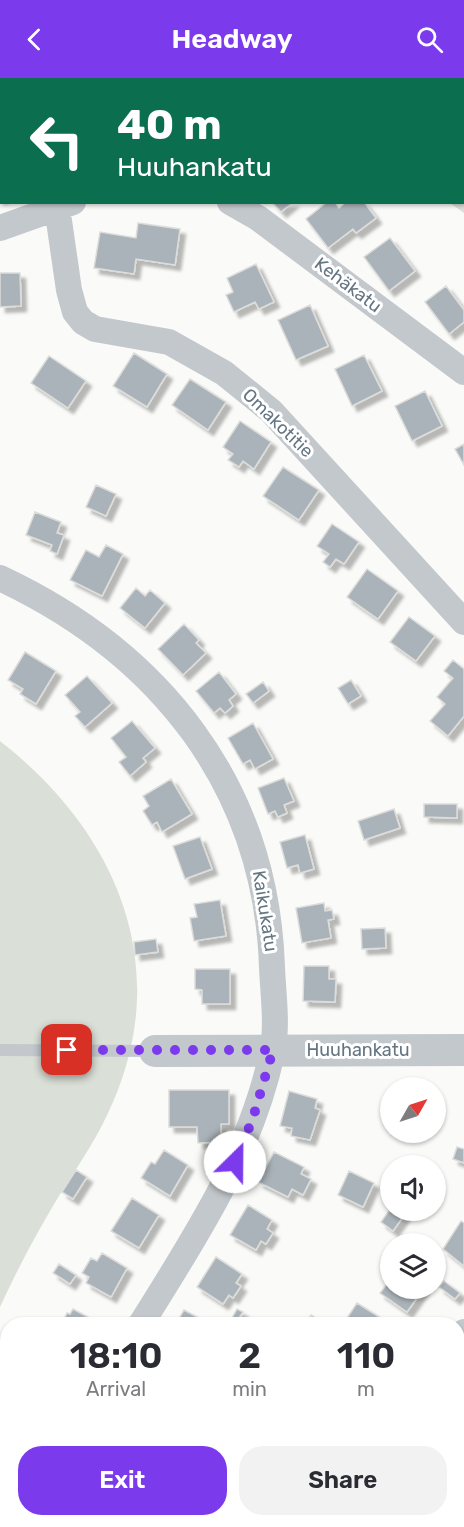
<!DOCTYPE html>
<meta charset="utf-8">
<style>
:root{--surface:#fff;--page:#f2f2f3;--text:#2b2b33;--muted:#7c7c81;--accent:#7c3aed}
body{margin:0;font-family:Rubik,sans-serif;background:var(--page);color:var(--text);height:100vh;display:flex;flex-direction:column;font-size:22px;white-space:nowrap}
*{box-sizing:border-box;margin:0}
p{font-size:20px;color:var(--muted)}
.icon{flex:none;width:33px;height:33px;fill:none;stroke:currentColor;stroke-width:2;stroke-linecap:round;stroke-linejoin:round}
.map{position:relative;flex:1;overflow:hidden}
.sheet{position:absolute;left:0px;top:1239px;width:465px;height:210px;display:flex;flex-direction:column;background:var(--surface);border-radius:24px 24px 0 0;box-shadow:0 2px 4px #0004}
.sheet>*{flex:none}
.banner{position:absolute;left:0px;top:0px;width:465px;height:126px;box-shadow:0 2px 4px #0004;background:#0b6e4f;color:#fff;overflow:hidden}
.needle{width:39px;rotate:51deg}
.controls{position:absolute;left:380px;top:999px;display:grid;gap:12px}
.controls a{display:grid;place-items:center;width:66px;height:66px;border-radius:50%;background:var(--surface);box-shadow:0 2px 4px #0004;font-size:30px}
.pin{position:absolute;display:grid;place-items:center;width:51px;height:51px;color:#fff;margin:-26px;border-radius:12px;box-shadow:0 3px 9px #0006}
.me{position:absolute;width:66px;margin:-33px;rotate:23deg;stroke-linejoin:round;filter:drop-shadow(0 0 4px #0008)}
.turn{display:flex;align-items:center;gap:21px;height:126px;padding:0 18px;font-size:27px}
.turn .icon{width:78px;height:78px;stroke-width:2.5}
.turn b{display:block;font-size:42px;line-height:51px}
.eta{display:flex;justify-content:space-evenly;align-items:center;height:102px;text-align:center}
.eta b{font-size:36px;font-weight:600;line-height:42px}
.cta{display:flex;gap:12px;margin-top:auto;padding:12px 18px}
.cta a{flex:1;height:69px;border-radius:24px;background:var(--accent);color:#fff;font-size:24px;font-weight:600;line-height:69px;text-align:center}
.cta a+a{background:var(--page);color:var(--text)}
header{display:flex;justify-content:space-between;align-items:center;height:78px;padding:0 18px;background:var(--accent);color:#fff;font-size:27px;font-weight:600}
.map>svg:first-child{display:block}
.green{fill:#dadfd7}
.building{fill:#aab3b9;stroke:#dcdcda;stroke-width:1.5;filter:url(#shadow)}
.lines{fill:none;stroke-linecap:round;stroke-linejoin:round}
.path{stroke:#bbbfc2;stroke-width:4;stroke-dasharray:3 3;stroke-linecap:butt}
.service{stroke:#c3c8cc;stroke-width:12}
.minor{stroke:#c3c8cc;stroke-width:26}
.tertiary{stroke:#c3c8cc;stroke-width:32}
.route{stroke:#7c3aed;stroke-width:10;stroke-dasharray:0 18}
.labels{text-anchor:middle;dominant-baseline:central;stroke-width:6;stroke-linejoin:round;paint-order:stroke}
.street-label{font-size:18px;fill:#657683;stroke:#fff}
</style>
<header><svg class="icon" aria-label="back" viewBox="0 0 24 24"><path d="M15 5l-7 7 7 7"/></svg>Headway<svg class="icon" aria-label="search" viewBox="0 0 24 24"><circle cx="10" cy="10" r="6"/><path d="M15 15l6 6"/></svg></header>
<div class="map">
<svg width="464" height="1449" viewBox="0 0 464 1449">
<defs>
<filter id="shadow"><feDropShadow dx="5.5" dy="5.5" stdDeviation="1.5" flood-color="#0004"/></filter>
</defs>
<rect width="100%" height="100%" fill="#fafaf8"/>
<path class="green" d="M251,0H464V135L450,125L464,124V2Z
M0,663C119,756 176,892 108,1035C92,1070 69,1100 50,1133C32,1164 15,1196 0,1229Z"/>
<path class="building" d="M0,79H2V120H0Z
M272,124H293L281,134Z
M327,124H335L339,130L346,124H364L376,140L356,155L353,151L328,170L306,141Z
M138,145L180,151L175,187L136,181L134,196L94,190L100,154L136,160Z
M390,160L415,193L389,213L364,179Z
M256,186L274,224L259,231L255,224L234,234L226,217L233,214L227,200Z
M0,195H20L21,228L0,229Z
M446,208L464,232V244L449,256L425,224Z
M310,227L328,268L296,282L278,242Z
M134,275L167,296L147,329L113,308Z
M364,277L382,313L352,328L335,291Z
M49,278L86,303L68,330L31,305Z
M190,301L226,324L208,352L172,327Z
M425,313L442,348L412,363L395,328Z
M240,343L271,364L254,391L243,383L239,389L228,382L233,376L223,369Z
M464,366V387L455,371Z
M283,389L319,412L299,442L263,418Z
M96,407L116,416L106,438L86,429Z
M35,434L61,444L57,455L64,457L57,476L50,473L52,467L26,457Z
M332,446L359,464L344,486L336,481L330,489L323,484L329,476L317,468Z
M106,467L123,476L102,518L70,502L86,472L99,479Z
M367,491L398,513L378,541L347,519Z
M136,510L145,518L150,512L165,525L145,550L120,530Z
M409,539L435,558L416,583L390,564Z
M184,546L199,562L196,565L206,575L183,597L158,571Z
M25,574L56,593L36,626L20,616L23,611L8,602Z
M453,582L464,591V638L448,658L430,643L445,626L437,619L453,600L444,593Z
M219,594L236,616L229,622L233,628L225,635L220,630L214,635L196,613Z
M87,598L112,625L85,649L75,638L80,634L65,617Z
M351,602L361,618L348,626L338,610Z
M263,604L269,613L253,625L246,616Z
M132,643L155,670L143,680L146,684L130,698L119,684L126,679L111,660Z
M253,645L273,681L255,691L250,682L243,686L228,660Z
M284,700L294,723L284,727L287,735L278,739L275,733L268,736L258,710Z
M171,701L192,736L162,754L157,744L152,747L143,733L149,728L143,718Z
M424,726H457V740L424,739Z
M394,731L400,750L364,762L358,743Z
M305,757L314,791L300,795L298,787L287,790L280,764Z
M200,759L212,791L185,801L173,768Z
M220,822L226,858L194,863L190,840L197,839L194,826Z
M324,825L325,833L332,832L334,841L328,842L331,860L302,865L296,830Z
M385,850L386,870L362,871L361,851Z
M156,861L158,874L135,877L134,864Z
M304,888H329V901H336L335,924L303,923Z
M195,891H230V926H202V912L195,911Z
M169,1012H229V1046H221V1064L198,1065L197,1049H169Z
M289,1013L317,1021L315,1030L320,1032L310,1062L291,1058L292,1050L280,1048Z
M457,1069L464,1071V1085L453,1081Z
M164,1072L188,1087L170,1118L141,1100L151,1084L155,1086Z
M274,1074L304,1089L301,1096L311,1101L303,1117L292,1111L288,1119L258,1104Z
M76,1092L87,1099L73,1121L62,1114Z
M349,1093L374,1105L363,1129L338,1117Z
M132,1120L159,1137L139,1170L111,1153Z
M248,1127L272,1142L267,1151L273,1155L266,1166L261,1163L256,1172L230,1157Z
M390,1131L408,1132L393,1153L381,1144Z
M461,1143L464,1145V1188L443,1171Z
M102,1175L127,1190L111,1219L86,1205L89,1199L82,1195L91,1180L97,1183Z
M216,1179L242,1196L236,1205L241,1208L233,1220L229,1217L223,1226L197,1209Z
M59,1186L76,1197L70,1206L53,1195Z
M390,1202V1210H424L407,1234L380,1215Z
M444,1203L460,1215L455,1221L439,1209Z
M357,1225L381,1240L377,1246H343Z
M73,1231L99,1245L98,1246H66L63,1243L67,1235L70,1236Z
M237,1231L243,1234L237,1243L232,1240Z
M184,1232L210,1246H176Z
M311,1237L325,1246H305Z
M458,1330L464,1334V1360L462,1359L458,1367Z
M6,1336H8V1376L0,1373V1344L3,1345Z
M0,1399L8,1401V1420L3,1434L0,1433Z
M464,1410V1435L458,1431V1422Z
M92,1442H131L129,1449H105L91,1444Z
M160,1442H178L176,1447Z"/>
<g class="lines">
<path class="path" d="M356,0L358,2
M464,82V83"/>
<path class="service" d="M0,972L155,973"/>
<path class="minor" d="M230,124L258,140L464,294
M57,129L69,212L75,234L83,244L95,251L169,264L224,295L271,333L464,544
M0,150L73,124
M0,500C160,575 266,708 272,889C273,916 278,948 272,975C251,1075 194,1161 141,1246
M458,1263L464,1254
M57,1449L60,1442
M348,1449L351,1442"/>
<path class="tertiary" d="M155,973L464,972"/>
</g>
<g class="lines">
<path class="route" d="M67,972H273L253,1040L235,1084"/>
</g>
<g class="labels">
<g class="street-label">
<text transform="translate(348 207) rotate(37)">Kehäkatu</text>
<text transform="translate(278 345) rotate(44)">Omakotitie</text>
<text transform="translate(265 833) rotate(81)">Kaikukatu</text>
<text x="358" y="972">Huuhankatu</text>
</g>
</g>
</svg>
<div class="controls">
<a><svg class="needle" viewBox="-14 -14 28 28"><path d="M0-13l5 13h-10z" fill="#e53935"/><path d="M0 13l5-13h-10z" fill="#7c7c81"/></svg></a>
<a><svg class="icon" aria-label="sound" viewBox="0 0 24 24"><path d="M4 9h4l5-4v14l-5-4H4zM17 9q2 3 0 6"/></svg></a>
<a><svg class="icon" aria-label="layers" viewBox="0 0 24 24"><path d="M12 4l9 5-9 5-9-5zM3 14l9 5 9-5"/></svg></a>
</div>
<div class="pin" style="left:67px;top:972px;background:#d93025"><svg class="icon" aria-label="arrive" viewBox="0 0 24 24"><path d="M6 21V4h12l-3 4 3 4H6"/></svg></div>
<svg class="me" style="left:235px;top:1084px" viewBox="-20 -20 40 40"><circle r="19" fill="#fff"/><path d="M0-13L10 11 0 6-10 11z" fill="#7c3aed"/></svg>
<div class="banner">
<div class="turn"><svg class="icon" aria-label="left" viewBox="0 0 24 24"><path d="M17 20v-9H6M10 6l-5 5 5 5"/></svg><div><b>40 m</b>Huuhankatu</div></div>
</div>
<section class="sheet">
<div class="eta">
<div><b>18:10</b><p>Arrival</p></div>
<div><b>2</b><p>min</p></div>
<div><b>110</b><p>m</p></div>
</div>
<div class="cta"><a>Exit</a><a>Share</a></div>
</section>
</div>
